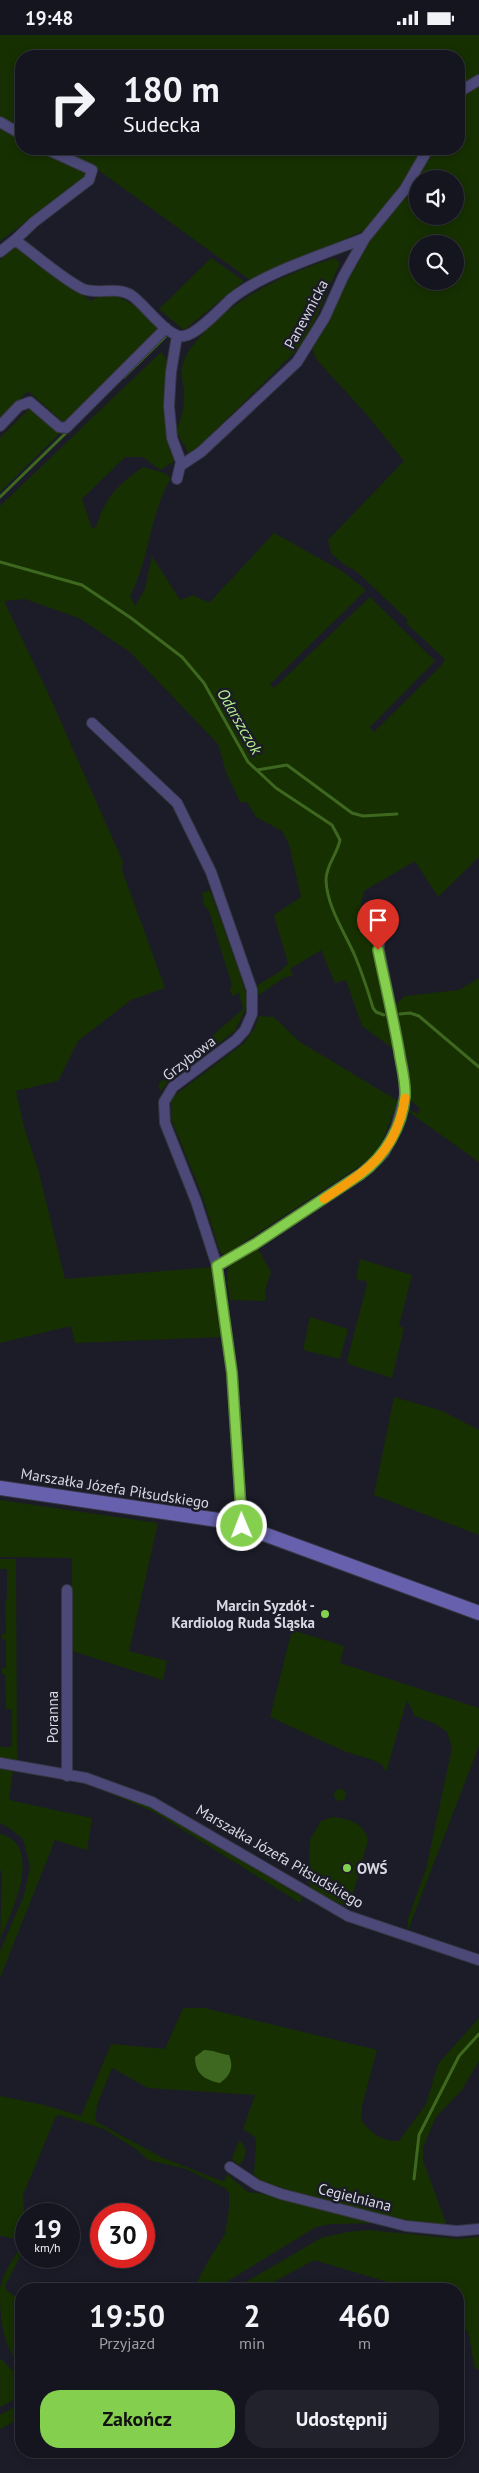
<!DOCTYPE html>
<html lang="pl">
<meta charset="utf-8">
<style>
:root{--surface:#15151f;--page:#22222c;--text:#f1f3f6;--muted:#9d9fa4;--line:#34343d;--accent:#84cf4d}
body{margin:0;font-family:"PT Sans",sans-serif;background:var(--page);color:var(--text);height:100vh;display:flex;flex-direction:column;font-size:19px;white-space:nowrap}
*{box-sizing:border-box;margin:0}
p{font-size:16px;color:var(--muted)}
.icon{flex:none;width:28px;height:28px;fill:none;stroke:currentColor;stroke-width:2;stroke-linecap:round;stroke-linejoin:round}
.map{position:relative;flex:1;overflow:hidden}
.sheet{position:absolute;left:15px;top:2248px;width:449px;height:175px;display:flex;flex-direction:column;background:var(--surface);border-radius:20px;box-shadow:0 2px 8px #0003,0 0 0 1px var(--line)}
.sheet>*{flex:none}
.guide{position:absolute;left:15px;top:15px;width:450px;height:105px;border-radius:20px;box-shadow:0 2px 8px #0003,0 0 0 1px var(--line);background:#15151f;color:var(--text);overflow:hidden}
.tools{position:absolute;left:409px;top:135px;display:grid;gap:10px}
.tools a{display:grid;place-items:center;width:55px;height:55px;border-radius:50%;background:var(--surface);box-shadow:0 2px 8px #0003,0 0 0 1px var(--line);font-size:25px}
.speed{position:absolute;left:15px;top:2168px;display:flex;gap:10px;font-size:25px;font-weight:700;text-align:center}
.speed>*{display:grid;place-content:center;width:65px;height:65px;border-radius:50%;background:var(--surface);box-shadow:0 2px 8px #0003,0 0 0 1px var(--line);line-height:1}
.speed small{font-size:12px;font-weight:400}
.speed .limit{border:8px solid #d22;background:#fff;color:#111}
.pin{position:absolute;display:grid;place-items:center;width:42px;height:42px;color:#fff;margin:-51px -21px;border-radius:50% 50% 50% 0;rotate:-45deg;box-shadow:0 0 5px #0007}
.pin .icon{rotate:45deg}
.me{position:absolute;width:55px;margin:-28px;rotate:359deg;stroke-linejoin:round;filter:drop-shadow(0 0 4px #0008)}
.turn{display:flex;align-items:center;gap:18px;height:105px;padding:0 25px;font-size:22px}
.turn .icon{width:65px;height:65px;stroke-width:2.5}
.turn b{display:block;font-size:35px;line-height:42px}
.eta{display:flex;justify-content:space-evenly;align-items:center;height:85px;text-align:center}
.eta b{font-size:30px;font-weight:700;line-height:35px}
.cta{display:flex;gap:10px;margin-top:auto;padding:10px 25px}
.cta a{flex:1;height:58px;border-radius:20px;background:var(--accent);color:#111;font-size:20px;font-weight:700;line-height:58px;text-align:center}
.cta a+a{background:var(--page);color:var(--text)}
.status{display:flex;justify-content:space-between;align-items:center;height:35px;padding:0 25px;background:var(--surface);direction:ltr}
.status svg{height:14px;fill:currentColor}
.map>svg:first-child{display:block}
.green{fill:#163001;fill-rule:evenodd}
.water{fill:#3e681f}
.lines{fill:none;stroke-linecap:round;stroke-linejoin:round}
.stream{stroke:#3e681f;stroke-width:3}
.street-casing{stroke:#363643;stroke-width:12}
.secondary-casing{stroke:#363643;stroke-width:16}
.street{stroke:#4c4979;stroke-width:10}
.secondary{stroke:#6761ad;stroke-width:14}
.route-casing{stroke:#568732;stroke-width:12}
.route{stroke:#84cf4d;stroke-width:9}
.slow{stroke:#f59e0b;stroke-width:9}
.poi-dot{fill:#84cf4d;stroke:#1c1c29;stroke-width:2}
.labels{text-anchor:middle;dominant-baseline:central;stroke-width:5;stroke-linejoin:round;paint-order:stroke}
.street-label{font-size:15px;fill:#d8d8e2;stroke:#1c1c29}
.poi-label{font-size:15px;font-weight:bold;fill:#d8d8e2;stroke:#1c1c29;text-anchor:end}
.water-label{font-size:16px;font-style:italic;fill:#b4f18e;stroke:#1c1c29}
</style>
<div class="status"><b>19:48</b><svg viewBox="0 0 49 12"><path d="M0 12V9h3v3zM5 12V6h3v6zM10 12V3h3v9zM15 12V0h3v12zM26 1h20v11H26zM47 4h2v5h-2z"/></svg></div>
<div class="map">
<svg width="479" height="2438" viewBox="0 0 479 2438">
<rect width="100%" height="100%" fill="#1c1c29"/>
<path class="green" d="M0,0H479V822L438,862L415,826L364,856L360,874L372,880V902L395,1015L362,991L346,945L335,948L321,915L290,934L293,941L285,942L259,960L255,952L282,935L288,928L274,880L301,862L289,809L282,796L256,782L247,767H240L226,737L218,709L130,617L79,583L25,564L4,566L49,660L123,827L122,835L165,953L131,965L78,1006L58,1046L16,1056L24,1092L38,1134L65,1244L213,1232L222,1302L75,1308L71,1291L0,1308V471L161,317L167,325V391L176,425L160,435L143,422H125L82,464L92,493L96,492C106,461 117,451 143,432L164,438L171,443C149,480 150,524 130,561L135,571L145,554L152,521L180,565L193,560L209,568L274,498L342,536L366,555L270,649L274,653L370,562L435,626L370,692L374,697L441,631L445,624L406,588L408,585L356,536L342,528L331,518L328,505L404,426L368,381L317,325L311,311L374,199L367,194L265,241L250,245L94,132L54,114H459V21H21V94L0,83ZM418,144H455V181H418ZM418,209H455V246H418Z
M0,91L21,102V114H40L86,137L87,141L0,206Z
M16,211L91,266C116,249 143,276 159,295L64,388L28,356L0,384V225Z
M211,223L244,246L184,295L159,274Z
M335,223L340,228L314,287L298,314L190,420L176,396C182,383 185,369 184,355C183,347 180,336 183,329C185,318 193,311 199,303C235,262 284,239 335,223Z
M31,372L61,397L0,457V403Z
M210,855L240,939L246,959L247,971L235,996L167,1048L161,1056L158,1050L162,1045L243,974L239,958L232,961L230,954L232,950L209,876L204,870L202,858Z
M479,943V1127L406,1075V1073L418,1079L420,1074L409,1063L395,970L405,961L459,955Z
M259,981L274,982L300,1007L398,1066L382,1107L372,1123L225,1220L220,1217L201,1157L171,1084V1067L175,1060L244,1008L255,993Z
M257,1212L271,1237L266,1252L265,1266L230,1265C224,1226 225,1233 257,1212Z
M360,1224L412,1240L399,1291L404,1293L392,1343L348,1329L347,1326L367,1249L365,1245L360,1246L356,1243Z
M310,1282L348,1294L340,1324L303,1315Z
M394,1362L442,1376L479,1395V1500L374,1460Z
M0,1465L158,1488L129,1616L167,1626L163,1645L72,1616V1523L0,1522Z
M0,1524H16L17,1726L0,1723V1712H12V1674H6L5,1640L2,1639V1633H6V1605L2,1604V1599H6L5,1565L7,1564V1534H0Z
M292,1595L344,1611L340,1628L479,1673V1711L408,1895V1884L426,1834L452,1713L447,1697L434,1688L415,1681L407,1665L386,1737L382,1730L373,1725L344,1716L270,1682Z
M0,1734L13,1736L9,1765L92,1783L87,1815L55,1805L0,1943V1916L24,1860L30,1832L23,1804L11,1794L0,1788Z
M95,1752L114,1756L159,1775L302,1862L300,1868L154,1777Z
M334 1760a6 6 0 1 1 12 0a6 6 0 1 1-12 0Z
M333,1782C349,1784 364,1788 368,1805L350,1869V1874L312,1854L308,1846L310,1805L321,1786Z
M0,1799C45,1810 11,1879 0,1904L2,1837L0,1835Z
M183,1973H205L377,2015L362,2071L361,2085C371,2098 382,2107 399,2106L426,2069L438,2029L479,1983V2026L462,2055L436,2082L423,2112V2125L447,2191L403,2185L269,2152L254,2140L256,2107L255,2102L243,2094L255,2060L148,2053L112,2033L97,2070L95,2086L161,2122L224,2147L227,2139L248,2157L269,2160L387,2188L330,2189L316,2192L215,2254H194L207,2228L225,2199L229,2174V2158L225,2153L186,2134L148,2125L136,2114L104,2094L60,2080L56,2081L23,2160L26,2209L5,2251L6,2255L21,2266V2332C2,2310 0,2283 0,2253C3,2237 17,2219 24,2205L0,2201V2061L44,2070L81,2081L111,2009L165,2014Z
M239,2105C248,2112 247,2123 239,2130L232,2124Z
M369,2195L458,2204L479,2202V2334H475L468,2296L458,2290V2254H401L391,2248L314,2225L261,2254H234L321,2203L347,2197Z
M0,2325H2L21,2344V2361L0,2372Z
M21,2368V2383L0,2394V2380Z"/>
<path class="water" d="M204,2015C214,2015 220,2019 229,2020C234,2032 231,2040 220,2048C205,2045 195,2039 195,2022Z"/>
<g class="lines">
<path class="stream" d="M124,342L165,302
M0,462L69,395
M0,527L82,550L131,583L182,622L204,648L248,727L276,753L332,790L340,805C337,820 326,830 326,845C327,872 345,898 355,921C362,938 368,956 373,973L376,977L384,980
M257,735L287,730L352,778L363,781L397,779
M400,979L410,978L419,981L479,1032
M414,2144L419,2100L459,2021L479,1999"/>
<g class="street-casing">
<path id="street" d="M459,57L479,45
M0,87L21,99
M46,114L92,135L89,145L34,187L15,205C36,220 61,243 83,254C98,260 116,251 131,260C145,269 168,304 184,301C198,299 220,274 231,264C263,238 325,219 365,203
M0,217L15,205
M0,391L19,371L30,367L59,392L66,393L166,293
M180,431L201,417L297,327L325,282L343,242L365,203L405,154L428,114
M177,444L181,427L172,403L169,371L171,337L177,301
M92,688L177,768L211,837L252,955V979L245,995L236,1005L173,1052L164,1067L165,1088L196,1166L217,1231L232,1338L242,1491
M217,1231L255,1209L361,1139L384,1118L396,1093L405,1060L403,1034L379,915V891
M67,1555V1741
M0,1728L86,1743L152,1767L348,1881L479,1925
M230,2132L257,2150L281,2159L406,2191L457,2196L479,2194"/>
</g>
<g class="secondary-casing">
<path id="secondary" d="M0,1453L218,1485L242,1491L479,1578"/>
</g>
<use href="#street" class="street"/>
<use href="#secondary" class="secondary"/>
</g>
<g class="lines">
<g class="route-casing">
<path id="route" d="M242,1491L232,1338L217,1231L255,1209L361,1139C384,1122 403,1091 405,1061C406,1046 401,1031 399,1016C393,982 385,948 378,915"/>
</g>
<use href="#route" class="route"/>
<path class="slow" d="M324,1164C367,1135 396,1119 405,1063"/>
</g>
<g class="poi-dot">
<circle cx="325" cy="1579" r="5"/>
<circle cx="347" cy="1833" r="5"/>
</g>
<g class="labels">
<g class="street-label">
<text transform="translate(306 279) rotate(-62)">Panewnicka</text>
<text transform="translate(189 1023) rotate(-38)">Grzybowa</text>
<text transform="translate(115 1453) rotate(9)">Marszałka Józefa Piłsudskiego</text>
<text transform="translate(52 1682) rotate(-90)">Poranna</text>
<text transform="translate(280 1821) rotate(30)">Marszałka Józefa Piłsudskiego</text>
<text transform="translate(355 2162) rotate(14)">Cegielniana</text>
</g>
<g class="poi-label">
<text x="315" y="1570">Marcin Syzdół -<tspan x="315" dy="17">Kardiolog Ruda Śląska</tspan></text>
<text x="357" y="1833" text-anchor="start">OWŚ</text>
</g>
<g class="water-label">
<text transform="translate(240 686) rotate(60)">Odarszczok</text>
</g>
</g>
</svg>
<div class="tools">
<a><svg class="icon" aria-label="sound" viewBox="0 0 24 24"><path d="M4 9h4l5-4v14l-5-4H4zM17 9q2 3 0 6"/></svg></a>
<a><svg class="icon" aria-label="search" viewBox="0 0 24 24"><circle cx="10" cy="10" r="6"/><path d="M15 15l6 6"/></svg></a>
</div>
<div class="speed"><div>19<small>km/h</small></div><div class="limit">30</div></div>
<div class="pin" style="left:378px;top:915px;background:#d93025"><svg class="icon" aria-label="arrive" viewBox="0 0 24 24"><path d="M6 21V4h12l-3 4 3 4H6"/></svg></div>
<svg class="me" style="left:242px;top:1491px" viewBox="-20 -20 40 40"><circle r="17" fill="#84cf4d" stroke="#fff" stroke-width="3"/><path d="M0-11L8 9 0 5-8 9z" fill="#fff"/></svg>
<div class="guide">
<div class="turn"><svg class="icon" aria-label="right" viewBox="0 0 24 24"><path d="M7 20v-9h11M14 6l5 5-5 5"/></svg><div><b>180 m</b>Sudecka</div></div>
</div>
<section class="sheet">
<div class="eta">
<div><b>19:50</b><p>Przyjazd</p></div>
<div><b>2</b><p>min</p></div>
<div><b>460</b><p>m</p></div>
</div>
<div class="cta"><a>Zakończ</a><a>Udostępnij</a></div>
</section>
</div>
